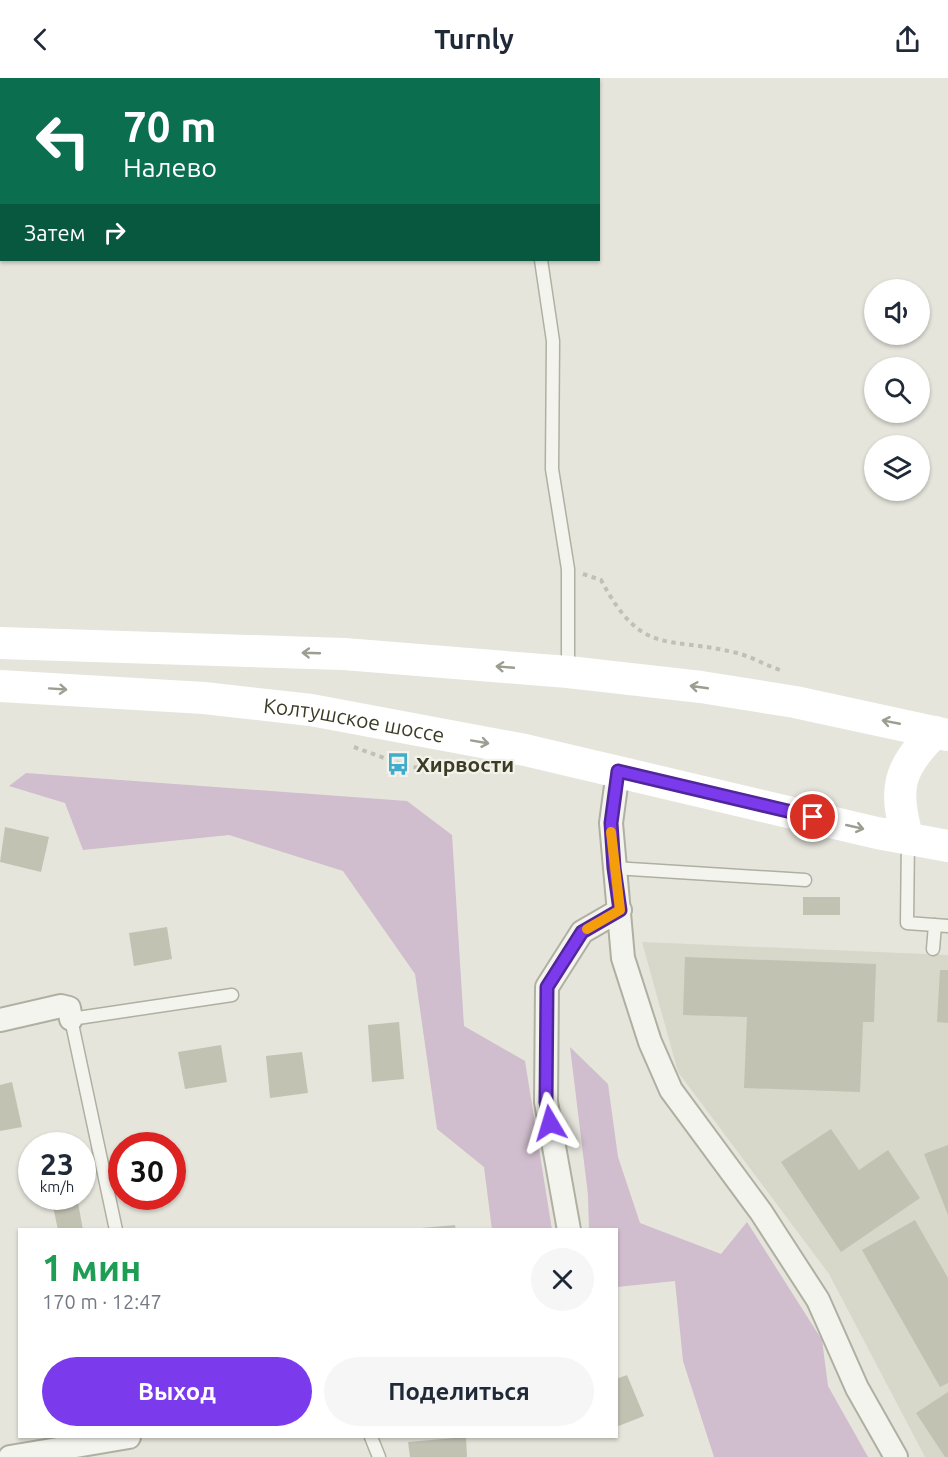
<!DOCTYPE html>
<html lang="ru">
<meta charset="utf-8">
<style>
:root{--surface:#fff;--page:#f6f6f7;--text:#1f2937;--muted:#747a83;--accent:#7c3aed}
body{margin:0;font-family:Ubuntu,sans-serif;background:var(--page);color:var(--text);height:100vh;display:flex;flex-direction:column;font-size:22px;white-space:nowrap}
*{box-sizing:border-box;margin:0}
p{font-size:20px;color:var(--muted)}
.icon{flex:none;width:33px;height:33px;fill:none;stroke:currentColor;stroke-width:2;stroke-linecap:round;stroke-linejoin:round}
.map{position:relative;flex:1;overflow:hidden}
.sheet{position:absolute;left:18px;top:1150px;width:600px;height:210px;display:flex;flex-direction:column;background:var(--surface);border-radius:0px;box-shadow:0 2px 4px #0004}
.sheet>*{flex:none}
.top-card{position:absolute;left:0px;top:0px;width:600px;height:183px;box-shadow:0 2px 4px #0004;background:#0b6e4f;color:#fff;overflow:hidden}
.buttons{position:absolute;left:864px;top:201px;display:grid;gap:12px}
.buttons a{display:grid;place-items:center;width:66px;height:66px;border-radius:50%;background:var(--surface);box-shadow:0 2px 4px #0004;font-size:30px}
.speed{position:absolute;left:18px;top:1054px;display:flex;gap:12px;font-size:30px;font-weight:700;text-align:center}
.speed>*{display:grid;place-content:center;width:78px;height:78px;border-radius:50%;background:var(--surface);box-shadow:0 2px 4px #0004;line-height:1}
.speed small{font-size:15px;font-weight:400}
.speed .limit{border:9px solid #d22;background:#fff;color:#111}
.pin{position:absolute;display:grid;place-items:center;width:51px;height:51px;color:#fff;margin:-26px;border:3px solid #fff;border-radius:50%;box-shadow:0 2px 6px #0007}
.me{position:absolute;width:66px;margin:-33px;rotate:353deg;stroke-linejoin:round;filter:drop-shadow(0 0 4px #0008)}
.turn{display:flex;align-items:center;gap:21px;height:126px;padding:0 24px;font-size:27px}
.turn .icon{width:78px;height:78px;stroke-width:2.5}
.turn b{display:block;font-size:42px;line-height:51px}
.then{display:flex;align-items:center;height:57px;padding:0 24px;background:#0003;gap:12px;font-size:22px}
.round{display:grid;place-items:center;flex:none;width:63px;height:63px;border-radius:32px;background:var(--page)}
.summary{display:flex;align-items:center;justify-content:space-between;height:102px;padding:0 24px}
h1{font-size:36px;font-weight:600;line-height:45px;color:#1e9e55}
.cta{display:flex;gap:12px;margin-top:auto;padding:12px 24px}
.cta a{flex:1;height:69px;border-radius:36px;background:var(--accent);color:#fff;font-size:24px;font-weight:600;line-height:69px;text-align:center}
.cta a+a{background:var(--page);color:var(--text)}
header{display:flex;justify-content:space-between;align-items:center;height:78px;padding:0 24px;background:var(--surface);font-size:27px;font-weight:600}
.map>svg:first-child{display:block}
.built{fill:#d7d7ca}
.green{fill:#d0bdcd}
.building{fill:#c2c2b3}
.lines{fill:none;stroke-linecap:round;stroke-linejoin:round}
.service-casing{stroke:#afafa2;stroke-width:15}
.minor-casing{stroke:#afafa2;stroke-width:26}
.path{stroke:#c0c0b6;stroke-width:4;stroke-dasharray:4.5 4.5;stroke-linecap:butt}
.service{stroke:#f4f4ee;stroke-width:12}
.minor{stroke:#f4f4ee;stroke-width:22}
.secondary{stroke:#fff;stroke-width:32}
.oneway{stroke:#9d9d92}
.route-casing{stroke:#51269a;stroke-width:15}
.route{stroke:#7c3aed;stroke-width:10}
.slow{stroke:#f59e0b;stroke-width:10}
.labels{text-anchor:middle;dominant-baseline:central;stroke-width:4.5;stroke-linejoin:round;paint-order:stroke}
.street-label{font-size:21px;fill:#3b3b26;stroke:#f4f3eb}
.poi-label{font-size:21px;font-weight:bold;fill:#3b3b26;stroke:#f4f3eb;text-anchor:start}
</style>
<header><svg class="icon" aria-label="back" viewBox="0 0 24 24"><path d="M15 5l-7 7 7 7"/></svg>Turnly<svg class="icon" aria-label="share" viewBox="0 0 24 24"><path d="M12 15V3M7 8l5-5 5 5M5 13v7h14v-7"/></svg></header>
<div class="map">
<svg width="948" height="1379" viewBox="0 0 948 1379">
<rect width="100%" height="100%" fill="#e6e5dc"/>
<path class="built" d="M642,864L948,877V1379H925L829,1196L678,994Z"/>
<path class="green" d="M26,695L407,723L452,757L464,948L525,983L552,1152H492L484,1089L437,1051L415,896L343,793L229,757L83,772L65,725L9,708Z
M570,969L608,1006L618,1079L640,1145L721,1176L747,1144L822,1262L828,1308L868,1379H714L683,1283L675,1203L617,1209L616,1152H589L588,1117Z"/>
<path class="building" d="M5,749L49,759L41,794L0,784Z
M803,819H840V837H803Z
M167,849L172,881L134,888L129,855Z
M685,879L876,886L874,944H863L860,1014L744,1010L747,939L683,937Z
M940,892H948V945L937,944Z
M399,944L404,1001L372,1004L368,947Z
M221,967L227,1004L185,1011L178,974Z
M302,974L308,1015L270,1020L266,978Z
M12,1004L22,1049L0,1053V1007Z
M831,1051L859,1092L888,1072L920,1120L841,1174L781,1084Z
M948,1067V1137L924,1076Z
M51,1119H77L83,1152H58Z
M915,1142L948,1200V1305L940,1309L862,1172Z
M455,1147L456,1152H422L421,1150Z
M627,1297L644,1338L616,1349V1301Z
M948,1314V1379H945L916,1335Z
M466,1359L467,1379H410L408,1364Z"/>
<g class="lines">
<g class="service-casing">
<path id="service" d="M515,0V2
M541,182L553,263L552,391L568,491V592
M908,761L907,845L948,848
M614,790L805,802
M933,871L935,847
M116,1152L71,941L232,917
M371,1359L379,1379"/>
</g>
<g class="minor-casing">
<path id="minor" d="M618,693L611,745L623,880L650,964L671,1012L761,1134L818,1222L857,1310L896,1379
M0,942L61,928L69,930L71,941
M569,1152L546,1024L547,909L582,854L620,832
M10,1379L129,1359"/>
</g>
<path class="path" d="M583,496L601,502C643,580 665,557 737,575C753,579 768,589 784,593
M354,669L409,689L475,692"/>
<use href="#service" class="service"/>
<use href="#minor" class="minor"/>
<g class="secondary">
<path d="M0,565L344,576L568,594L701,609L795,624L948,657"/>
<path id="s1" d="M0,608L204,620L311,632L525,672L877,755L948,768"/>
<path d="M908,761C893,711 898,690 935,654"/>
</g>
</g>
<defs><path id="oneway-shaft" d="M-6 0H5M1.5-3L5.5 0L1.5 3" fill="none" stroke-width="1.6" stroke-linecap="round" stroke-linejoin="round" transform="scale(1.5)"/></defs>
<g class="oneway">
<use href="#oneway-shaft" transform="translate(311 575) rotate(-178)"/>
<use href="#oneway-shaft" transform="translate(505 589) rotate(-175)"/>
<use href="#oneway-shaft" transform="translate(699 609) rotate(-172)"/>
<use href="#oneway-shaft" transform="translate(58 611) rotate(4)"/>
<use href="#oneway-shaft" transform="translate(891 644) rotate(-169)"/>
<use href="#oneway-shaft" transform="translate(480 664) rotate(10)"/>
<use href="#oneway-shaft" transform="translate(855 749) rotate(13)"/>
</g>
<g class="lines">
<g class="route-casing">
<path id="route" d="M550,1045L546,1024L547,909L582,854L620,832L614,790L611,745L618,693L813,739"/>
</g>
<use href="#route" class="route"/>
<path class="slow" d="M587,851L620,832L611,754"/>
</g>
<defs>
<g id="bus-bare" transform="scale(1.8)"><path d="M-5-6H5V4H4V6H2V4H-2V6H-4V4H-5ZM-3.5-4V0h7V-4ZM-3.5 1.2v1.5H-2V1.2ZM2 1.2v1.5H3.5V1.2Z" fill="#40accb" stroke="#f4f3eb" stroke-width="2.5" paint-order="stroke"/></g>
</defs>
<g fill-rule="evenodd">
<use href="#bus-bare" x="398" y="686"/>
</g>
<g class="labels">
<g class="street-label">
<text stroke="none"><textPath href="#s1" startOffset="356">Колтушское шоссе</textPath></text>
</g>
<g class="poi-label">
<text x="416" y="686">Хирвости</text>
</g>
</g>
</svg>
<div class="buttons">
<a><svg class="icon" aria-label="sound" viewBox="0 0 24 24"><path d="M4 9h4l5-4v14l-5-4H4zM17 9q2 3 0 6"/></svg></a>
<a><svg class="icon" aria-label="search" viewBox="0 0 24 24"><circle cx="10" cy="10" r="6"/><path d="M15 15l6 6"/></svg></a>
<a><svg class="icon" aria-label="layers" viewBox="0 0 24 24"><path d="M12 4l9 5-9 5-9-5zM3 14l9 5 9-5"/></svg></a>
</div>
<div class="speed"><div>23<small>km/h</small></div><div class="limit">30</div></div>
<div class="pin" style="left:813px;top:739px;background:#d93025"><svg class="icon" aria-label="arrive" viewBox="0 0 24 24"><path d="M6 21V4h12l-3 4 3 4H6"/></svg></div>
<svg class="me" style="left:550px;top:1045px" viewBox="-20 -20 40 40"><path d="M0-17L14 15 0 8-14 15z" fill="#7c3aed" stroke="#fff" stroke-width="4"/></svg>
<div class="top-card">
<div class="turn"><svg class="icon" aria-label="left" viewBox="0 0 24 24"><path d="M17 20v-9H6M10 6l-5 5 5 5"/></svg><div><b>70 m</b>Налево</div></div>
<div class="then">Затем<svg class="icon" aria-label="right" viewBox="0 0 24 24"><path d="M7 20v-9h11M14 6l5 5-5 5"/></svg></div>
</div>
<section class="sheet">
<div class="summary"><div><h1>1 мин</h1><p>170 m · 12:47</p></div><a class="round"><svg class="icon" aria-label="close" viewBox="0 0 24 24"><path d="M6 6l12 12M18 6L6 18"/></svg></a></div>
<div class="cta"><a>Выход</a><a>Поделиться</a></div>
</section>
</div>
